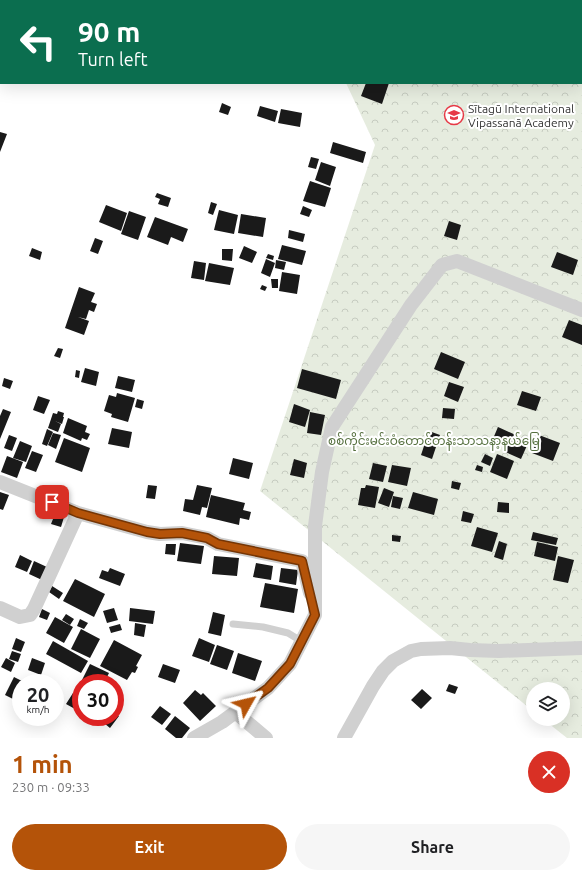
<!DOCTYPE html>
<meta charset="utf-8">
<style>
:root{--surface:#fff;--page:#f6f6f6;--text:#202124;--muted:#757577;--accent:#b45309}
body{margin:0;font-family:Ubuntu,"Noto Sans Myanmar",sans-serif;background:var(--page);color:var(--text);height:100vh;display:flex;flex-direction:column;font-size:15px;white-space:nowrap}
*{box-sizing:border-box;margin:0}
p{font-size:13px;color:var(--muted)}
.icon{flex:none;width:22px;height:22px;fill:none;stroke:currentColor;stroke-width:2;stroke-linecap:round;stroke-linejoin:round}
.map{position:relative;height:738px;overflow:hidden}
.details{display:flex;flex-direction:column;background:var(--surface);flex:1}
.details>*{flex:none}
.top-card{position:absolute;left:0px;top:0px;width:582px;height:84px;box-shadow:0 4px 16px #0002;background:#0b6e4f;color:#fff;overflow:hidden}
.tools{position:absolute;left:526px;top:682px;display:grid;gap:8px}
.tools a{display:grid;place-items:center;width:44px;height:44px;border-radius:50%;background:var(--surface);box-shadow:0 4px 16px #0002;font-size:20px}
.speed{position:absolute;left:12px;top:674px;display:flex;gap:8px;font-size:20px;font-weight:700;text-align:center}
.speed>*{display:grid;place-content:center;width:52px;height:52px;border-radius:50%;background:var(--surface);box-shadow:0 4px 16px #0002;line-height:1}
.speed small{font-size:10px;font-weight:400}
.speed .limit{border:6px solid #d22;background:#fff;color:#111}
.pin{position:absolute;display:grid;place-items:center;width:34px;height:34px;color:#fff;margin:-17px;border-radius:8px;box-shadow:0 2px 6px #0006}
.me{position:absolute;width:44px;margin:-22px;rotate:53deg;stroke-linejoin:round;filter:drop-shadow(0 0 3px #0008)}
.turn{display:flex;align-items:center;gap:14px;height:84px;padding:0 12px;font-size:18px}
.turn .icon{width:52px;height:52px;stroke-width:2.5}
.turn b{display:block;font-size:28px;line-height:34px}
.round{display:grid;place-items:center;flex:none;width:42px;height:42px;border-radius:21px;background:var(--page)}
.head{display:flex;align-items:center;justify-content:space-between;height:68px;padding:0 12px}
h1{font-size:24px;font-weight:700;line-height:30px;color:var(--accent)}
.action{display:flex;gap:8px;margin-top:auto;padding:8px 12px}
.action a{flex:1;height:46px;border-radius:24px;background:var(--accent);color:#fff;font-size:16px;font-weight:700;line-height:46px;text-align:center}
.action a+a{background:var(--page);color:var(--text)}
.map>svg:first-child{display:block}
.park{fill:url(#park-crowns)}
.building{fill:#1a1a1a}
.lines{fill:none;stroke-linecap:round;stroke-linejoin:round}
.service{stroke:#d0d0d0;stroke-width:7}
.minor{stroke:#d0d0d0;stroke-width:14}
.route-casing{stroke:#753606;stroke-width:10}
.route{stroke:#b45309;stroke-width:7}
.labels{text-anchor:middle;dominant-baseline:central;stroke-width:4;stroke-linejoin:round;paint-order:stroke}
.poi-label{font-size:12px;fill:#333;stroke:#fff;text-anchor:start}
.park-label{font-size:12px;fill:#56703f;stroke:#fff}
</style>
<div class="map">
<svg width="582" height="738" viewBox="0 0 582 738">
<defs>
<pattern id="park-crowns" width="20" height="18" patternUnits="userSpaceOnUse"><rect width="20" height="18" fill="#e6ecdf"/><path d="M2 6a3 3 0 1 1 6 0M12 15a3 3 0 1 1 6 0" fill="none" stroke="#c6cbc0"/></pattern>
</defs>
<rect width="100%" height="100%" fill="#fff"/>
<path class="park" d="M366,0H582V738H567L543,719H563V689H533V711L260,491L375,145L346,83H581V1H365Z"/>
<path class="building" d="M366,83H389L382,104L361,96Z
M222,103L231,107L228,115L219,112Z
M260,106L278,111L275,122L257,116Z
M281,109L302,113L300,127L278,123Z
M0,132L7,134L0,152Z
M333,142L366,152L363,163L330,153Z
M311,157L319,159L316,169L308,167Z
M321,162L336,167L330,186L315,180Z
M310,181L331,188L325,207L303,201Z
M157,193L171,198L168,207L158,204L160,199L155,197Z
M211,202L217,204L213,215L208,213Z
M106,205L127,213L121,231L99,222Z
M303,206L312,210L309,217L300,214Z
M219,210L238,215L234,234L214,230Z
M129,211L146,217L138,240L121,234Z
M241,214L266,218L263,237L238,233Z
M155,217L188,229L183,242L171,237L168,245L147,237Z
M449,221L461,225L457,240L444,236Z
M289,230L305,234L303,242L288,238Z
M95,238L103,241L98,254L90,251Z
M282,245L306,251L302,265L278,259Z
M244,246L257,252L252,263L239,258Z
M32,248L42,252L40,260L29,256Z
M222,249H233L232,261L222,260Z
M557,252L578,260L573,275L551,267Z
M268,254L274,256L273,260L266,258Z
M266,259L275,263L270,277L261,273Z
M276,260L286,262L284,270L275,268Z
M194,261L206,263L204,280L191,278Z
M209,263L234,268L230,285L205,281Z
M282,272L300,275L297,294L279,291Z
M271,279H278V288H272Z
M262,285L267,287L265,291L260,289Z
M79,287L95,293L91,302L97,304L94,312L89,310L86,319L78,317L89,321L84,335L65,328Z
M569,320L582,325V345L562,337Z
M58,348L63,349L60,358L54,356Z
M441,352L465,362L458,379L434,369Z
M85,368L99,372L96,386L81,382Z
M302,369L341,380L336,399L297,388Z
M76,370L80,371L79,378L75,377Z
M118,376L135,380L132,392L115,388Z
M4,378L13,381L10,389L2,386Z
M449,382L464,387L458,402L444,396Z
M522,391L541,397L536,411L517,405Z
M117,393L135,398L128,422L111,417L112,414L104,411L109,395L116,397Z
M38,396L50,400L44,414L33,410Z
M137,399L144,401L142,409L135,407Z
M294,404L310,410L305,427L289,422Z
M443,408L455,409L454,419L442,418Z
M3,409L11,412L0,439V416Z
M58,411L64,413L63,417H64L62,424L55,421L61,424L58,432L48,428L53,413L57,414Z
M310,412L325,415L321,435L307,433Z
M68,418L87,426L85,432L90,434L87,440L82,438L81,441L63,433Z
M498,427L529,441L521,459L503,451L505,446L492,441Z
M112,428L132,432L129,448L108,444Z
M47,429L53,432L47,446L42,444Z
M429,431L440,435L432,459L421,455Z
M53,433L61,435L56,449L48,445Z
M9,435L17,438L12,451L4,448Z
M539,435L560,443L553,461L532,453Z
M64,438L90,448L82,472L55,462Z
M20,441L32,446L26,462L13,458Z
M32,451L43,455L36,472L25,468Z
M485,454L493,458L490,466L481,462Z
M497,454L514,461L507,479L490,472Z
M7,456L23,462L17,478L1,472Z
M233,458L253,463L249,479L229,474Z
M294,459L307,463L304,478L290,475Z
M373,463L387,466L383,482L369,479Z
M392,465L411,468L407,486L388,482Z
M477,465L483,467L482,472L475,470Z
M452,481L461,483L459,490L451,488Z
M148,485L157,486L155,499L146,498Z
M197,485L212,488L207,508L202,507L200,515L183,511L185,499L193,500Z
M366,485L379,487L375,508L358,505L361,488H365Z
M384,488L394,492L389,507L378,503Z
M0,492L9,495L3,510L0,509Z
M413,492L438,499L434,515L408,508Z
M211,495L245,503L243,510L251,512L249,520L240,518L239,525L206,517Z
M393,496L403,498L400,509L391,507Z
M498,502L509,503V513L497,512Z
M463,511L474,514L471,523L461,521Z
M55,514L64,517L61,527L51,524Z
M477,527L498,533L492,552L471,546Z
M533,532L558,538L556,545L531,540Z
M392,535L401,536L400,542L392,541Z
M499,541L507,544L503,560L494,557Z
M537,542L558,547L555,561L534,556Z
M180,543L204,546L201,564L177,561Z
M166,544H176L175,555L165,554Z
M20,555L32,561L27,572L15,567Z
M214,556L239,558L237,576L212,574Z
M558,556L574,560L568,583L553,580Z
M34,561L47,567L42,580L29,574Z
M256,563L273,566L271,580L253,577Z
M110,568L125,574L120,586L99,578L102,570L108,572Z
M281,568L298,570L296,585L279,582Z
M75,579L105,594L94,617L63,601Z
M265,583L298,589L294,613L260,607Z
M52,586L63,593L59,599L49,592Z
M114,608L118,620L107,623L103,611Z
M130,608L155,611L153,624L129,621Z
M42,609L50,613L47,620L39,617Z
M213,612L225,615L221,636L208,633Z
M66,614L74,619L70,625L62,620Z
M55,617L73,627L64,643L46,633Z
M80,619L88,623L84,629L77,626Z
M135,623L146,625L144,637L134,635Z
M120,624L122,630L111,633L109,627Z
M81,629L100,639L90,658L71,649Z
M16,638L25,642L21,652L12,649Z
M199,638L215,645L209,662L192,656Z
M114,640L142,655L136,666L138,667L135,673L132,672L127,680L100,666Z
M53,641L88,661L81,673L46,654Z
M217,645L234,651L227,670L210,664Z
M12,651L21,654L18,662L9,659Z
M238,653L262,661L255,681L232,673Z
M6,658L15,663L11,672L1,667Z
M32,658L45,663L41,675L28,670Z
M90,664L109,673L104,683H89L82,680Z
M163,664L180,670L175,683L158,677Z
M14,677L26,683H21V703L5,695Z
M449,684L458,687L455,694L446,691Z
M422,689L432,698L421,709L411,700Z
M195,690L201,695L203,693L216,706L200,721L183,703Z
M73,693L81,699L75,709L66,704Z
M160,706L171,714L162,725L151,717Z
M115,713L119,716L110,728L99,719L100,717H115Z
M175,716L190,728L182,738H176L165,729Z"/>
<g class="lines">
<path class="service" d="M233,624L263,627L288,633L301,641"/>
<path class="minor" d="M0,482L78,513
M0,608L20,617L30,615L34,609L78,513L147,532L160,534L182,533L207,538L218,544L302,561L310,593
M235,712L266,738
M194,738L222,722L268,688L290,664L315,615V526L322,472L332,427L411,305L442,265L457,261L582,310
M344,738L373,686L383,671L393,661L411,651L421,649L450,648L470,650L499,651L582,648"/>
</g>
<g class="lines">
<g class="route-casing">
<path id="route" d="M52,502L78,513L147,532L160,534L182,533L207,538L218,544L302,561L315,615L290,664L268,688L246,704"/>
</g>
<use href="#route" class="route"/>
</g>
<defs>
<g id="university-ring" transform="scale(1)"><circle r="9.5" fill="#fff" stroke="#e63946" stroke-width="1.5"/><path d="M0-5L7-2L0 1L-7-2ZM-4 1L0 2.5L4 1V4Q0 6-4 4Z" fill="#e63946"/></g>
</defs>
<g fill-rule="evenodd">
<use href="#university-ring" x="454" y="115"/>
</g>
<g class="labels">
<g class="poi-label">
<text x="468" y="108">Sītagū International<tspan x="468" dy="14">Vipassanā Academy</tspan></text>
</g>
<g class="park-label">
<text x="434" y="440">စစ်ကိုင်းမင်းဝံတောင်တန်းသာသနာ့နယ်မြေ</text>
</g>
</g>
</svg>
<div class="tools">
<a><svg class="icon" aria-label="layers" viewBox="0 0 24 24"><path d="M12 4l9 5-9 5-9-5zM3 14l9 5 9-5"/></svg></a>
</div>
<div class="speed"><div>20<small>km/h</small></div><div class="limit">30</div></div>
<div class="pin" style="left:52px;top:502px;background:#d93025"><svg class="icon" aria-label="arrive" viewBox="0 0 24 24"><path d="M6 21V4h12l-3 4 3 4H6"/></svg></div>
<svg class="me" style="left:246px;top:704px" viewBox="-20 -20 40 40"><path d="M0-17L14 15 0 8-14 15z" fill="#b45309" stroke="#fff" stroke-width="4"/></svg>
<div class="top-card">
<div class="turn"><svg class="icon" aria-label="left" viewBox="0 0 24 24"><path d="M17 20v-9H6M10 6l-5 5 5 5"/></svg><div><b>90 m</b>Turn left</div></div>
</div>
</div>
<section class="details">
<div class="head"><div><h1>1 min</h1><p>230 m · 09:33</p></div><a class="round" style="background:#d93025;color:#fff"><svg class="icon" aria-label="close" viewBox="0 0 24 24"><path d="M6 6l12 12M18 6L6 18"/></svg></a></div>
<div class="action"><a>Exit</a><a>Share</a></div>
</section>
